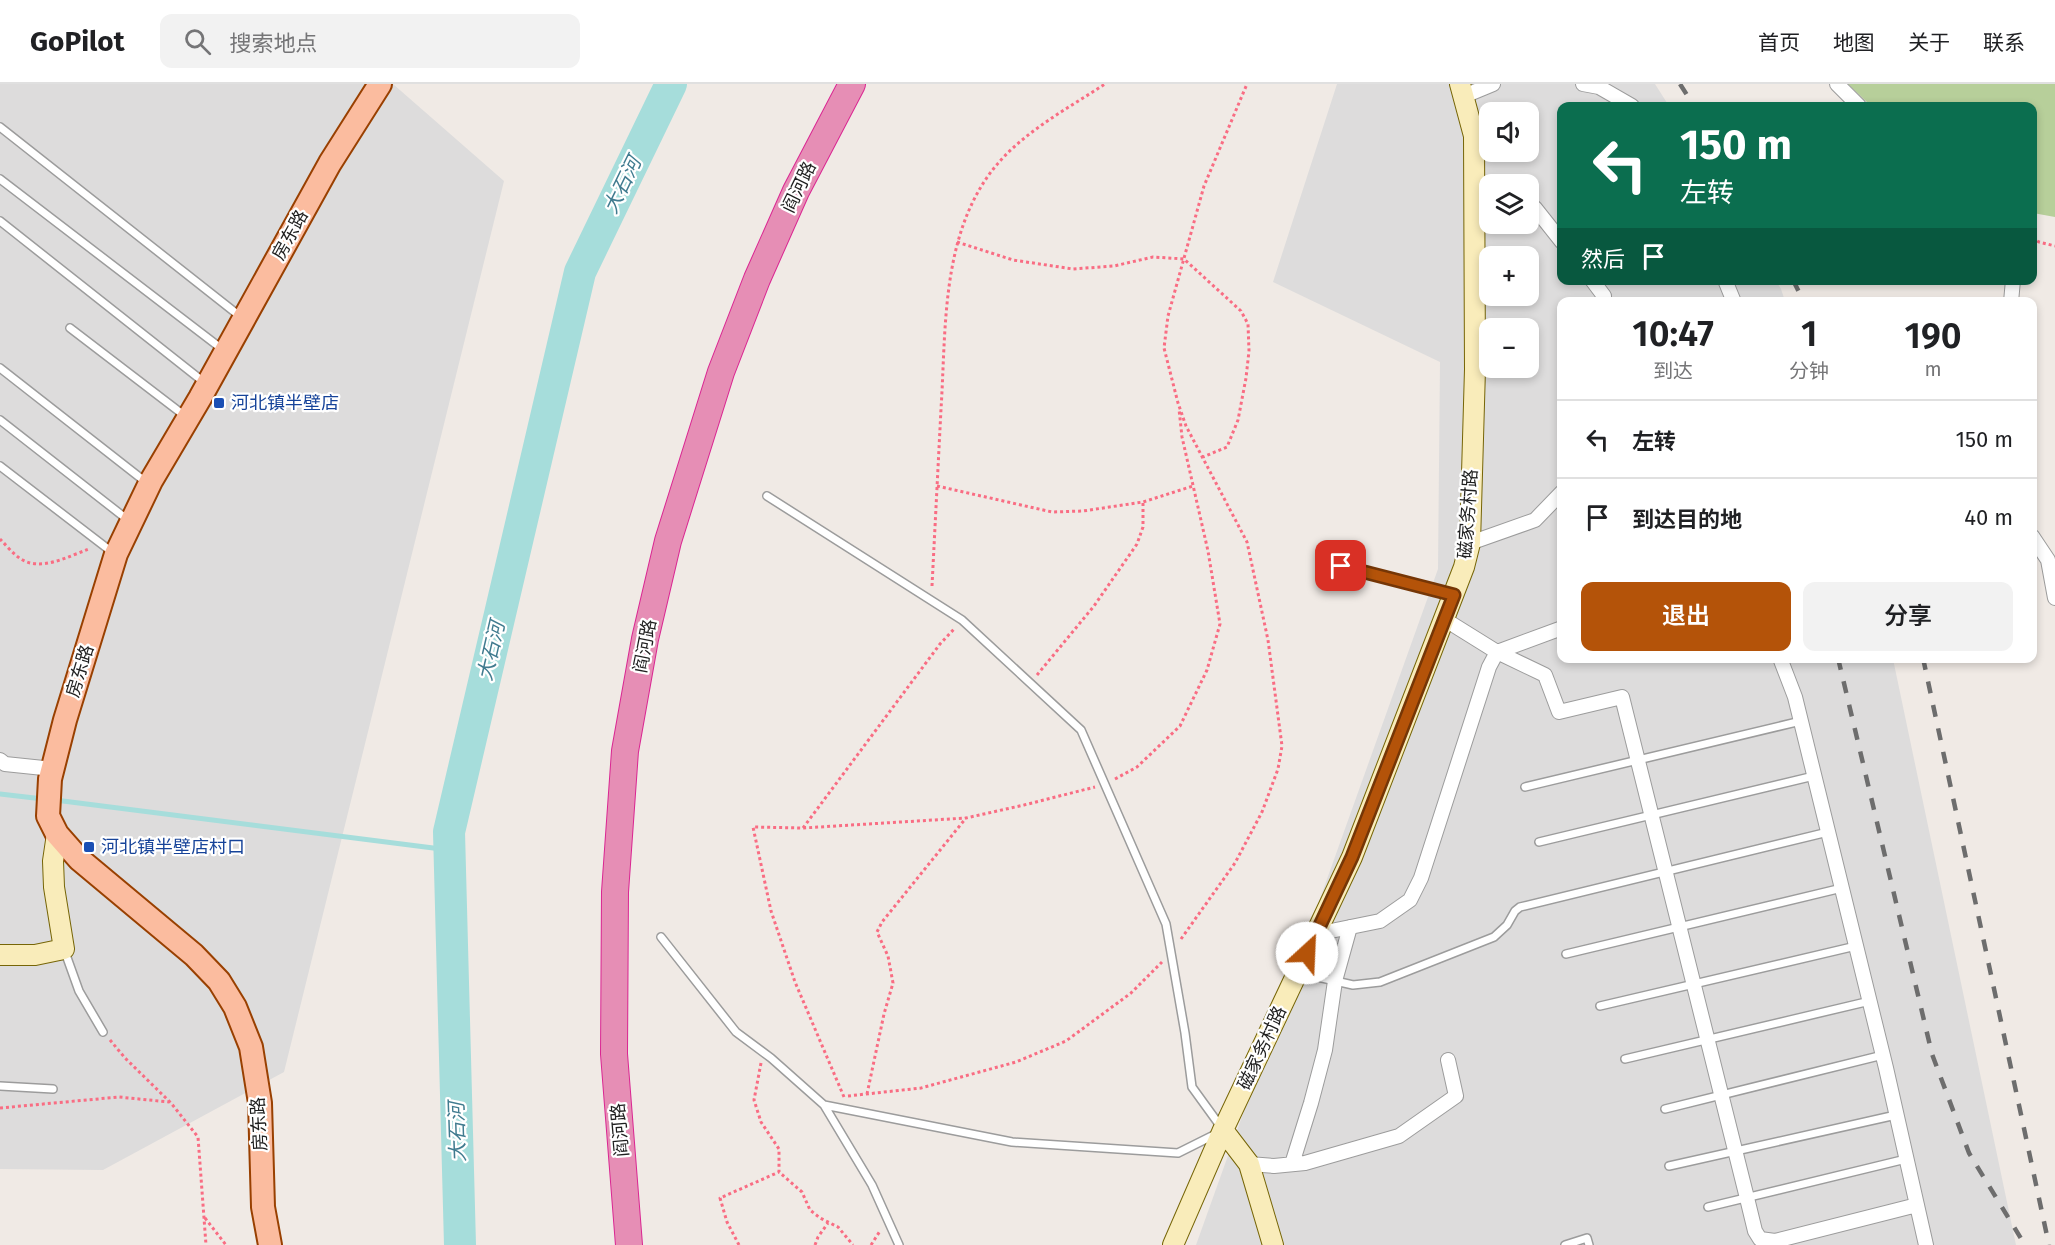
<!DOCTYPE html>
<html lang="zh">
<meta charset="utf-8">
<style>
:root{--surface:#fff;--page:#f2f2f2;--text:#202124;--muted:#757577;--line:#e0e0e0;--accent:#b45309}
body{margin:0;font-family:"Fira Sans","Noto Sans SC",sans-serif;background:var(--page);color:var(--text);height:100vh;display:flex;flex-direction:column;font-size:22px;white-space:nowrap}
*{box-sizing:border-box;margin:0}
p{font-size:20px;color:var(--muted)}
.icon{flex:none;width:33px;height:33px;fill:none;stroke:currentColor;stroke-width:2;stroke-linecap:round;stroke-linejoin:round}
.map{position:relative;flex:1;overflow:hidden}
.details{position:absolute;left:1557px;top:213px;width:480px;height:366px;display:flex;flex-direction:column;background:var(--surface);border-radius:12px;box-shadow:0 3px 9px #0003}
.details>*{flex:none}
.guide{position:absolute;left:1557px;top:18px;width:480px;height:183px;border-radius:12px;box-shadow:0 3px 9px #0003;background:#0b6e4f;color:#fff;overflow:hidden}
.fabs{position:absolute;left:1479px;top:18px;display:grid;gap:12px}
.fabs a{display:grid;place-items:center;width:60px;height:60px;border-radius:12px;background:var(--surface);box-shadow:0 3px 9px #0003;font-size:30px}
.pin{position:absolute;display:grid;place-items:center;width:51px;height:51px;color:#fff;margin:-26px;border-radius:12px;box-shadow:0 3px 9px #0006}
.me{position:absolute;width:66px;margin:-33px;rotate:25deg;stroke-linejoin:round;filter:drop-shadow(0 0 4px #0008)}
.turn{display:flex;align-items:center;gap:21px;height:126px;padding:0 24px;font-size:27px}
.turn .icon{width:78px;height:78px;stroke-width:2.5}
.turn b{display:block;font-size:42px;line-height:51px}
.then{display:flex;align-items:center;height:57px;padding:0 24px;background:#0003;gap:12px;font-size:22px}
.eta{display:flex;justify-content:space-evenly;align-items:center;height:102px;text-align:center}
.eta b{font-size:36px;font-weight:600;line-height:42px}
.primary-button{display:flex;gap:12px;margin-top:auto;padding:12px 24px}
.primary-button a{flex:1;height:69px;border-radius:12px;background:var(--accent);color:#fff;font-size:24px;font-weight:600;line-height:69px;text-align:center}
.primary-button a+a{background:var(--page);color:var(--text)}
ul{padding:0;list-style:none}
li{display:flex;align-items:center;gap:18px;height:78px;padding:0 24px;border-top:2px solid var(--line)}
li div{flex:1}
li b{display:block;font-size:22px}
li em{font-style:normal}
header{display:flex;align-items:center;gap:36px;box-sizing:border-box;height:84px;padding:0 30px;background:var(--surface);border-bottom:2px solid var(--line)}
header strong{font-size:28px}
nav{display:flex;gap:33px;margin-inline-start:auto;font-size:21px}
.search{width:420px;height:54px;background:var(--page);display:flex;align-items:center;gap:15px;box-sizing:border-box;padding:0 21px;border-radius:12px;color:var(--muted);font-size:22px}
.map>svg:first-child{display:block}
.residential{fill:#dddcdc;fill-rule:evenodd}
.forest{fill:#b7cf9a}
.lines{fill:none;stroke-linecap:round;stroke-linejoin:round}
.stream{stroke:#a6dddb;stroke-width:5}
.river{stroke:#a6dddb;stroke-width:32}
.lane-casing{stroke:#9c9c9c;stroke-width:10}
.street-casing{stroke:#9c9c9c;stroke-width:16}
.secondary-casing{stroke:#766506;stroke-width:22}
.primary-casing{stroke:#994001;stroke-width:26}
.highway-casing{stroke:#da2692;stroke-width:28}
.path{stroke:#f96d83;stroke-width:3;stroke-dasharray:3 3;stroke-linecap:butt}
.lane{stroke:#fff;stroke-width:7}
.street{stroke:#fff;stroke-width:14}
.secondary{stroke:#f9ecba;stroke-width:20}
.primary{stroke:#fbbc9f;stroke-width:22}
.highway{stroke:#e68eb5;stroke-width:26}
.rail{stroke:#6d6d6d;stroke-width:4.5;stroke-dasharray:12 12;stroke-linecap:butt}
.route-casing{stroke:#753606;stroke-width:15}
.route{stroke:#b45309;stroke-width:10}
.transit-dot{fill:#1a4fb4;stroke:#fff;stroke-width:2}
.labels{text-anchor:middle;dominant-baseline:central;stroke-width:4.5;stroke-linejoin:round;paint-order:stroke}
.street-label{font-size:18px;fill:#1f1f1f;stroke:#fff}
.transit-label{font-size:18px;fill:#164399;stroke:#fff;text-anchor:start}
.water-label{font-size:20px;font-style:italic;fill:#407b8f;stroke:#fff}
</style>
<header>
<strong>GoPilot</strong>
<div class="search"><svg class="icon" aria-label="search" viewBox="0 0 24 24"><circle cx="10" cy="10" r="6"/><path d="M15 15l6 6"/></svg>搜索地点</div>
<nav><a>首页</a><a>地图</a><a>关于</a><a>联系</a></nav>
</header>
<div class="map">
<svg width="2055" height="1161" viewBox="0 0 2055 1161">
<rect width="100%" height="100%" fill="#f0eae5"/>
<path class="residential" d="M0,0H393L504,97L284,988L103,1086L0,1085Z
M1337,0H1655L1669,22H1562V196L1776,197L1781,205L1785,217L1562,218V574L1893,575L2016,1161H1196L1438,485L1440,278L1273,198ZM1490,28H1528V68H1490ZM1490,100H1528V140H1490ZM1490,172H1528V212H1490ZM1490,244H1528V284H1490Z"/>
<path class="forest" d="M1848,0H2055V133L2033,129L2032,22H1871Z"/>
<g class="lines">
<path class="stream" d="M0,710L43,715
M55,716L449,766"/>
<path class="river" d="M460,1161L449,748L580,188L671,0"/>
<g class="lane-casing">
<path id="lane" d="M0,43L241,233
M0,95L222,265
M0,137L205,299
M70,244L185,332
M0,284L147,399
M0,336L128,436
M0,382L112,468
M767,412L962,536L1081,646L1166,840L1185,949L1192,1003L1221,1043
M1341,481L1452,511
M1525,703L1801,637
M1539,758L1814,692
M661,853L736,948L771,974L824,1021L1012,1058L1178,1069L1216,1050
M65,868L79,907L103,948
M1566,870L1842,804
M1300,889L1353,901L1380,898L1494,853L1507,841L1515,827L1520,823L1828,748
M1600,922L1856,862
M1625,975L1870,917
M0,1002L53,1005
M824,1021L872,1101L899,1161
M1665,1025L1883,971
M1669,1082L1896,1031
M1708,1123L1906,1075
M1565,1161L1587,1154L1589,1161"/>
</g>
<g class="street-casing">
<path id="street" d="M1583,0L1599,3L1632,22
M1837,0L1859,22
M1464,12L1493,0
M1528,122L1535,124L1562,158
M1592,196L1604,212V218
M1725,196L1734,218
M2011,218L2013,196
M2032,452L2048,476L2055,514
M1470,459L1535,436L1562,408
M1444,535L1497,568L1545,591L1559,628L1622,613L1747,1114L1755,1147L1760,1155L1775,1157L1917,1121
M1780,574L1795,613L1886,984L1926,1161
M0,676L5,680L53,685
M1316,850L1380,837L1410,816L1421,794L1489,583L1497,568L1562,544
M1249,1080L1274,1082L1305,1079L1399,1052L1456,1012L1448,976
M1292,1080L1311,1019L1325,966L1335,897L1350,843"/>
</g>
<g class="secondary-casing">
<path id="secondary" d="M0,871H35L64,865L54,803L53,777L57,750
M1223,1046L1249,1080L1273,1161
M1173,1161L1223,1046L1352,773L1464,483L1470,459L1475,285L1474,52L1460,0"/>
</g>
<g class="primary-casing">
<path id="primary" d="M270,1161L263,1123L260,1019L251,963L235,923L219,897L194,871L79,775L57,750L48,732L50,695L65,636L116,470L151,397L200,314L330,79L380,0"/>
</g>
<g class="highway-casing">
<path id="highway" d="M629,1161L614,970L615,808L625,667L645,555L668,457L721,288L757,195L796,107L852,0"/>
</g>
<path class="path" d="M2032,154L2039,158L2055,162
M957,158L1013,176L1073,185L1114,182L1153,173L1184,175L1241,227L1248,240L1249,267L1246,294L1238,336L1227,363L1203,373
M937,402L1052,428L1083,427L1143,418L1193,402
M0,455C6,461 13,470 21,475C41,488 69,472 89,465
M932,502C935,443 938,384 941,325C946,248 941,159 988,92C1017,51 1064,27 1105,0
M1037,591L1094,522L1137,460L1143,443V418
M1115,695L1137,683L1180,642L1207,586L1220,540L1208,467L1182,353L1179,325
M803,744L940,560L955,544
M1181,855L1235,779L1262,728L1278,685L1282,662L1268,556L1247,458L1186,342L1178,319L1164,264L1168,232L1204,102L1247,0
M110,956L125,974L171,1019L198,1053L206,1161
M761,979L754,1016L761,1038L779,1065V1088L802,1108L810,1126L820,1134L838,1143L853,1161
M867,1010L884,930L893,899L888,872L877,848L882,838L966,734
M848,1012L921,1004L1016,978L1066,957L1131,909L1162,878
M844,1013L795,898L771,827L753,743L803,744L966,734L1024,721L1095,703
M0,1024L119,1013L169,1018
M205,1134L226,1161
M739,1161L727,1138L720,1114L779,1088
M815,1161L818,1153L828,1139
M871,1161L880,1147"/>
<use href="#lane" class="lane"/>
<use href="#street" class="street"/>
<use href="#secondary" class="secondary"/>
<use href="#primary" class="primary"/>
<use href="#highway" class="highway"/>
<path class="rail" d="M1680,0L1694,22
M1793,196L1804,218
M1838,574L1932,970L1969,1069L2025,1161
M1923,574L2049,1161"/>
</g>
<g class="lines">
<g class="route-casing">
<path id="route" d="M1307,869L1352,773L1454,511L1341,482"/>
</g>
<use href="#route" class="route"/>
</g>
<g class="transit-dot">
<rect x="213" y="313" width="12" height="12" rx="3"/>
<rect x="83" y="757" width="12" height="12" rx="3"/>
</g>
<g class="labels">
<g class="street-label">
<text transform="translate(799 103) rotate(-64)">阎河路</text>
<text transform="translate(290 151) rotate(-61)">房东路</text>
<text transform="translate(1468 430) rotate(-86)">磁家务村路</text>
<text transform="translate(645 562) rotate(-79)">阎河路</text>
<text transform="translate(80 587) rotate(-73)">房东路</text>
<text transform="translate(1262 964) rotate(-65)">磁家务村路</text>
<text transform="translate(259 1040) rotate(-93)">房东路</text>
<text transform="translate(620 1046) rotate(-95)">阎河路</text>
</g>
<g class="transit-label">
<text x="231" y="319">河北镇半壁店</text>
<text x="101" y="763">河北镇半壁店村口</text>
</g>
<g class="water-label">
<text transform="translate(622 101) rotate(-64)">大石河</text>
<text transform="translate(491 567) rotate(-77)">大石河</text>
<text transform="translate(457 1048) rotate(-92)">大石河</text>
</g>
</g>
</svg>
<div class="fabs">
<a><svg class="icon" aria-label="sound" viewBox="0 0 24 24"><path d="M4 9h4l5-4v14l-5-4H4zM17 9q2 3 0 6"/></svg></a>
<a><svg class="icon" aria-label="layers" viewBox="0 0 24 24"><path d="M12 4l9 5-9 5-9-5zM3 14l9 5 9-5"/></svg></a>
<a>+</a>
<a>−</a>
</div>
<div class="pin" style="left:1341px;top:482px;background:#d93025"><svg class="icon" aria-label="arrive" viewBox="0 0 24 24"><path d="M6 21V4h12l-3 4 3 4H6"/></svg></div>
<svg class="me" style="left:1307px;top:869px" viewBox="-20 -20 40 40"><circle r="19" fill="#fff"/><path d="M0-13L10 11 0 6-10 11z" fill="#b45309"/></svg>
<div class="guide">
<div class="turn"><svg class="icon" aria-label="left" viewBox="0 0 24 24"><path d="M17 20v-9H6M10 6l-5 5 5 5"/></svg><div><b>150 m</b>左转</div></div>
<div class="then">然后<svg class="icon" aria-label="arrive" viewBox="0 0 24 24"><path d="M6 21V4h12l-3 4 3 4H6"/></svg></div>
</div>
<section class="details">
<div class="eta">
<div><b>10:47</b><p>到达</p></div>
<div><b>1</b><p>分钟</p></div>
<div><b>190</b><p>m</p></div>
</div>
<ul>
<li><svg class="icon" aria-label="left" viewBox="0 0 24 24"><path d="M17 20v-9H6M10 6l-5 5 5 5"/></svg><div><b>左转</b></div><em>150 m</em></li>
<li><svg class="icon" aria-label="arrive" viewBox="0 0 24 24"><path d="M6 21V4h12l-3 4 3 4H6"/></svg><div><b>到达目的地</b></div><em>40 m</em></li>
</ul>
<div class="primary-button"><a>退出</a><a>分享</a></div>
</section>
</div>
